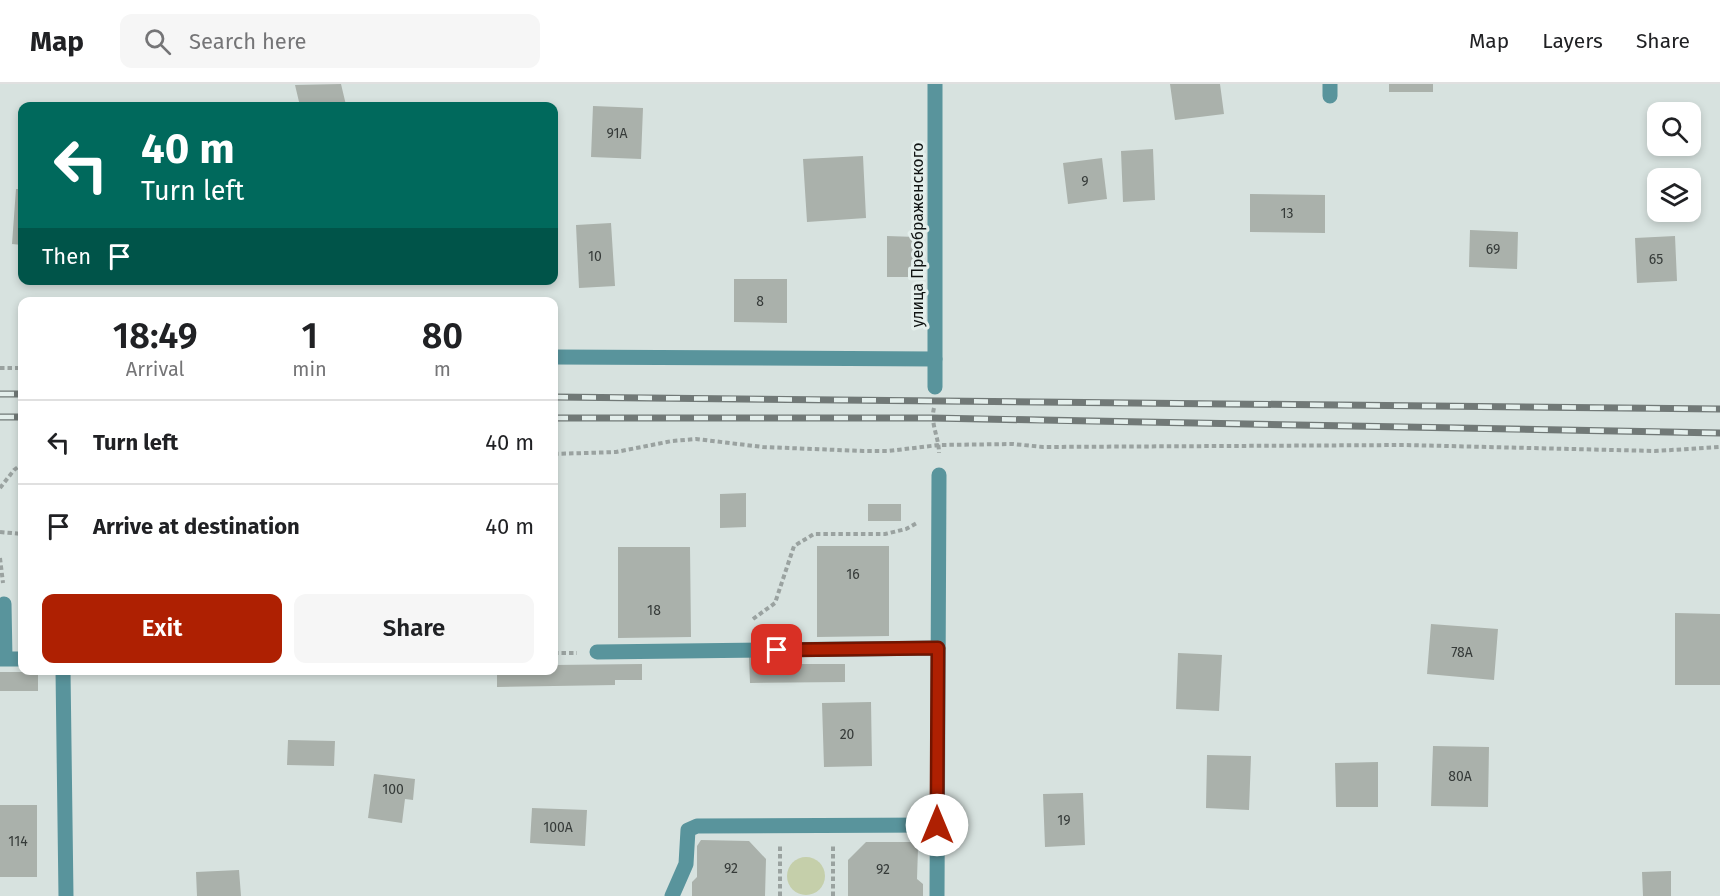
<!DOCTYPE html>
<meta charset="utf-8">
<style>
:root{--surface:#fff;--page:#f6f6f6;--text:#202124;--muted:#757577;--line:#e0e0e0;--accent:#ae2002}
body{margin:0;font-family:"Fira Sans",sans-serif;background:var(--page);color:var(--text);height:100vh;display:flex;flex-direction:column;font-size:22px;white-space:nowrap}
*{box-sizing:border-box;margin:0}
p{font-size:20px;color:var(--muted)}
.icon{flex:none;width:33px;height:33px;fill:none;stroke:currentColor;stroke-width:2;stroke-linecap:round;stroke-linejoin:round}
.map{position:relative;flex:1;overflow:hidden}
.side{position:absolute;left:18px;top:213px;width:540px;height:378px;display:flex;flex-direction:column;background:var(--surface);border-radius:12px;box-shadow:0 3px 9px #0003}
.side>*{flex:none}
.banner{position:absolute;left:18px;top:18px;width:540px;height:183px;border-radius:12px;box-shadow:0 3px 9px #0003;background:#00695c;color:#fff;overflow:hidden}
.controls{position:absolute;left:1647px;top:18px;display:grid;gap:12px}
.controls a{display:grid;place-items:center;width:54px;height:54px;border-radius:12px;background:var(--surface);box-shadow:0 3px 9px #0003;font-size:30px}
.pin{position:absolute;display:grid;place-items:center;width:51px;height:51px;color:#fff;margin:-26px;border-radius:12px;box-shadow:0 3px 9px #0006}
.me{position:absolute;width:66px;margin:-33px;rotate:0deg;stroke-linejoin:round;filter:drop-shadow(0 0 4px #0008)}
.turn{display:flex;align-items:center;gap:21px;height:126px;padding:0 24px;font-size:27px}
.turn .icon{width:78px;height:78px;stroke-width:2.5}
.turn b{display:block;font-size:42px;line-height:51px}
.then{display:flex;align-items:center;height:57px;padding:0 24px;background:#0003;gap:12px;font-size:22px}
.eta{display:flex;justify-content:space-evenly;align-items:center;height:102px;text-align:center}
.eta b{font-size:36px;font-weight:600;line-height:42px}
.action{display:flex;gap:12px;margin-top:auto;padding:12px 24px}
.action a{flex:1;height:69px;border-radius:12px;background:var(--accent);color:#fff;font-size:24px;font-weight:600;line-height:69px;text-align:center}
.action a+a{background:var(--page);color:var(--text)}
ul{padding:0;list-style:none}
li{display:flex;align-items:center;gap:18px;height:84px;padding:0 24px;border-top:2px solid var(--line)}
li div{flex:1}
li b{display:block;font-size:22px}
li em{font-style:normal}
header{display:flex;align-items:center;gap:36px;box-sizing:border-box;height:84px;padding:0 30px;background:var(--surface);border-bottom:2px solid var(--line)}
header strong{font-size:28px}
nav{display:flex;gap:33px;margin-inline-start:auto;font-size:21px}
.search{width:420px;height:54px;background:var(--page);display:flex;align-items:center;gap:15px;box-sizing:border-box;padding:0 21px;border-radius:12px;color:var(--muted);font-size:22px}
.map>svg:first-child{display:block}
.green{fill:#c5cfaa}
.building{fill:#aab1ab}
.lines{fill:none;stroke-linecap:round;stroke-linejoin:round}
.path{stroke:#9aa2a0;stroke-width:4;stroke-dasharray:4.5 3;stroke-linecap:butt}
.lane{stroke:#59949c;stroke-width:15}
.street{stroke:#59949c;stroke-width:15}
.rail-casing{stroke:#717977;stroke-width:7}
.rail{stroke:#e4efec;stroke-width:4.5;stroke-dasharray:14;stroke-linecap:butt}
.route-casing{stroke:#711501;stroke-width:15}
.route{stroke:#ae2002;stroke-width:10}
.labels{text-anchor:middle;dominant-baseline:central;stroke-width:6;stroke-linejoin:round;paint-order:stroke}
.number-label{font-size:14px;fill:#363b39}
.street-label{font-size:16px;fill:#101413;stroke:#e4efec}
</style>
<header>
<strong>Map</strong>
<div class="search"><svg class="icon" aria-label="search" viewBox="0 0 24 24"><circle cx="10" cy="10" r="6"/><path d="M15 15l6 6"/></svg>Search here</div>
<nav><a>Map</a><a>Layers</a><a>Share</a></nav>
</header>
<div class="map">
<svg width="1720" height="812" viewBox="0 0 1720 812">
<rect width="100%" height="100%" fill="#d7e2df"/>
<path class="green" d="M787 792a19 19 0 1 1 38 0a19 19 0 1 1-38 0Z"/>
<path class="building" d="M341,0L346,21L300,22L295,1Z
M1170,0H1220L1224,30L1175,36Z
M1389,0H1433V8H1389Z
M593,22L643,24L641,75L591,73Z
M1153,65L1155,116L1123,118L1121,67Z
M863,72L866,134L807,138L803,75Z
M1102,74L1107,115L1068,120L1063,79Z
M16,105H22V161L12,160Z
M1250,110L1325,111V149L1250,148Z
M611,139L615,202L579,204L576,141Z
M1470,146L1518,148L1517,185L1469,183Z
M887,152L916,153V193H887Z
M1675,152L1677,197L1637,199L1635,154Z
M734,195H787V239L734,238Z
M746,409V443L720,444V410Z
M868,420H901V437H868Z
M817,462H889V552L817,553Z
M618,463H690L691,553L618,554Z
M1675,529L1720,530V601H1675Z
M1431,540L1498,545L1494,596L1427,590Z
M1178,569L1222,571L1219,627L1176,625Z
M749,573H799V580H845V598L750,599Z
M642,580V596H615V601L497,603V586H554V581Z
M0,588H38V607H0Z
M871,618L872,682L824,683L822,619Z
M288,656L335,657L334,682L287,681Z
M1433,662L1489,663L1488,723L1431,722Z
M1207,671L1251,672L1249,726L1206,724Z
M1378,678V723H1336L1335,679Z
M374,690L415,695L413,716L405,715L402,739L368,734Z
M1083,709L1085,761L1045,763L1043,710Z
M0,721H37V793H0Z
M532,724L587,726L585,762L530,759Z
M701,756L749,757L766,775L765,812H692V798L697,793V762Z
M866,758H913L918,764L917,795L923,800V812H848V776Z
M239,786L241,812H197L196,788Z
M1671,787V812H1643L1642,788Z"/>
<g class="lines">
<path class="path" d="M0,284H22
M934,324C930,340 939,353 939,369
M554,370L616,368L672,357L696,355L763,363L863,367H888L939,361L1013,360L1043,363L1405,361L1655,367L1720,363
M0,404L14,386L22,380
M0,448L22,450
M0,474L3,499
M753,535L775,519L794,462L814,450H885L906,445L917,439
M554,569H577
M780,812V762
M833,812V762"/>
<path class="lane" d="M1330,12V0
M554,273L935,275
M4,520L5,575
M597,568L938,564
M0,575H22
M63,586L66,812
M672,812L686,780L688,746L697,742L937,741"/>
<path class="street" d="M935,303V0
M937,812L939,391"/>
<g class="rail-casing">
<path id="rail" d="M0,310H22
M554,313L1720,325
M0,333H22
M554,334H932L1720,349"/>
</g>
<use href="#rail" class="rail"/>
</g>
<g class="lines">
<g class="route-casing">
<path id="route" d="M777,566L938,564L937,741"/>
</g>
<use href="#route" class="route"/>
</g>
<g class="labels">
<g class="number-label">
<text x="617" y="49">91А</text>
<text x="1085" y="97">9</text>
<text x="1287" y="129">13</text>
<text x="1493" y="165">69</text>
<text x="595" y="172">10</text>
<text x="1656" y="175">65</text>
<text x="760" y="217">8</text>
<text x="853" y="490">16</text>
<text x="654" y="526">18</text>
<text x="1462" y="568">78А</text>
<text x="847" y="650">20</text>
<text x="1460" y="692">80А</text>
<text x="393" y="705">100</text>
<text x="1064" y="736">19</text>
<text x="558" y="743">100А</text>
<text x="18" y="757">114</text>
<text x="731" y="784">92</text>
<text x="883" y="785">92</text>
</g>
<g class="street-label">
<text transform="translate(917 151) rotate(-90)">улица Преображенского</text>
</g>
</g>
</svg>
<div class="controls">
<a><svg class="icon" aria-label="search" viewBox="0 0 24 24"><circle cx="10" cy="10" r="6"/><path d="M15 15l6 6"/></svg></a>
<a><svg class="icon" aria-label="layers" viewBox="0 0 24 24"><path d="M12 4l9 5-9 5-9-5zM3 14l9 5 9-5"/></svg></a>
</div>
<div class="pin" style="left:777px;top:566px;background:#d93025"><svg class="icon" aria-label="arrive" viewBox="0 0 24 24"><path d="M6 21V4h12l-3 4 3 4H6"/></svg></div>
<svg class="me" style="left:937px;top:741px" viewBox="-20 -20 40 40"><circle r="19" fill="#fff"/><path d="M0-13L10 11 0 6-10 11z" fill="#ae2002"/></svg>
<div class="banner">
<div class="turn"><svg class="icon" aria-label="left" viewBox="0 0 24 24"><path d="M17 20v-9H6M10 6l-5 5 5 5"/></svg><div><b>40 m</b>Turn left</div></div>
<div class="then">Then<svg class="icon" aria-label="arrive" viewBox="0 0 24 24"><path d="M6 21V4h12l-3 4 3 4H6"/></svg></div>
</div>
<section class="side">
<div class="eta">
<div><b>18:49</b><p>Arrival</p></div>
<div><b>1</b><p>min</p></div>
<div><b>80</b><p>m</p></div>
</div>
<ul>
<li><svg class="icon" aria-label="left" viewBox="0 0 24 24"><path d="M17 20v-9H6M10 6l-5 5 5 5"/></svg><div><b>Turn left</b></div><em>40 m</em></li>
<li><svg class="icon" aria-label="arrive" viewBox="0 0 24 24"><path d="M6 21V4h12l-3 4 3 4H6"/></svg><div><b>Arrive at destination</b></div><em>40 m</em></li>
</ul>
<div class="action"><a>Exit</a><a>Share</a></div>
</section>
</div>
